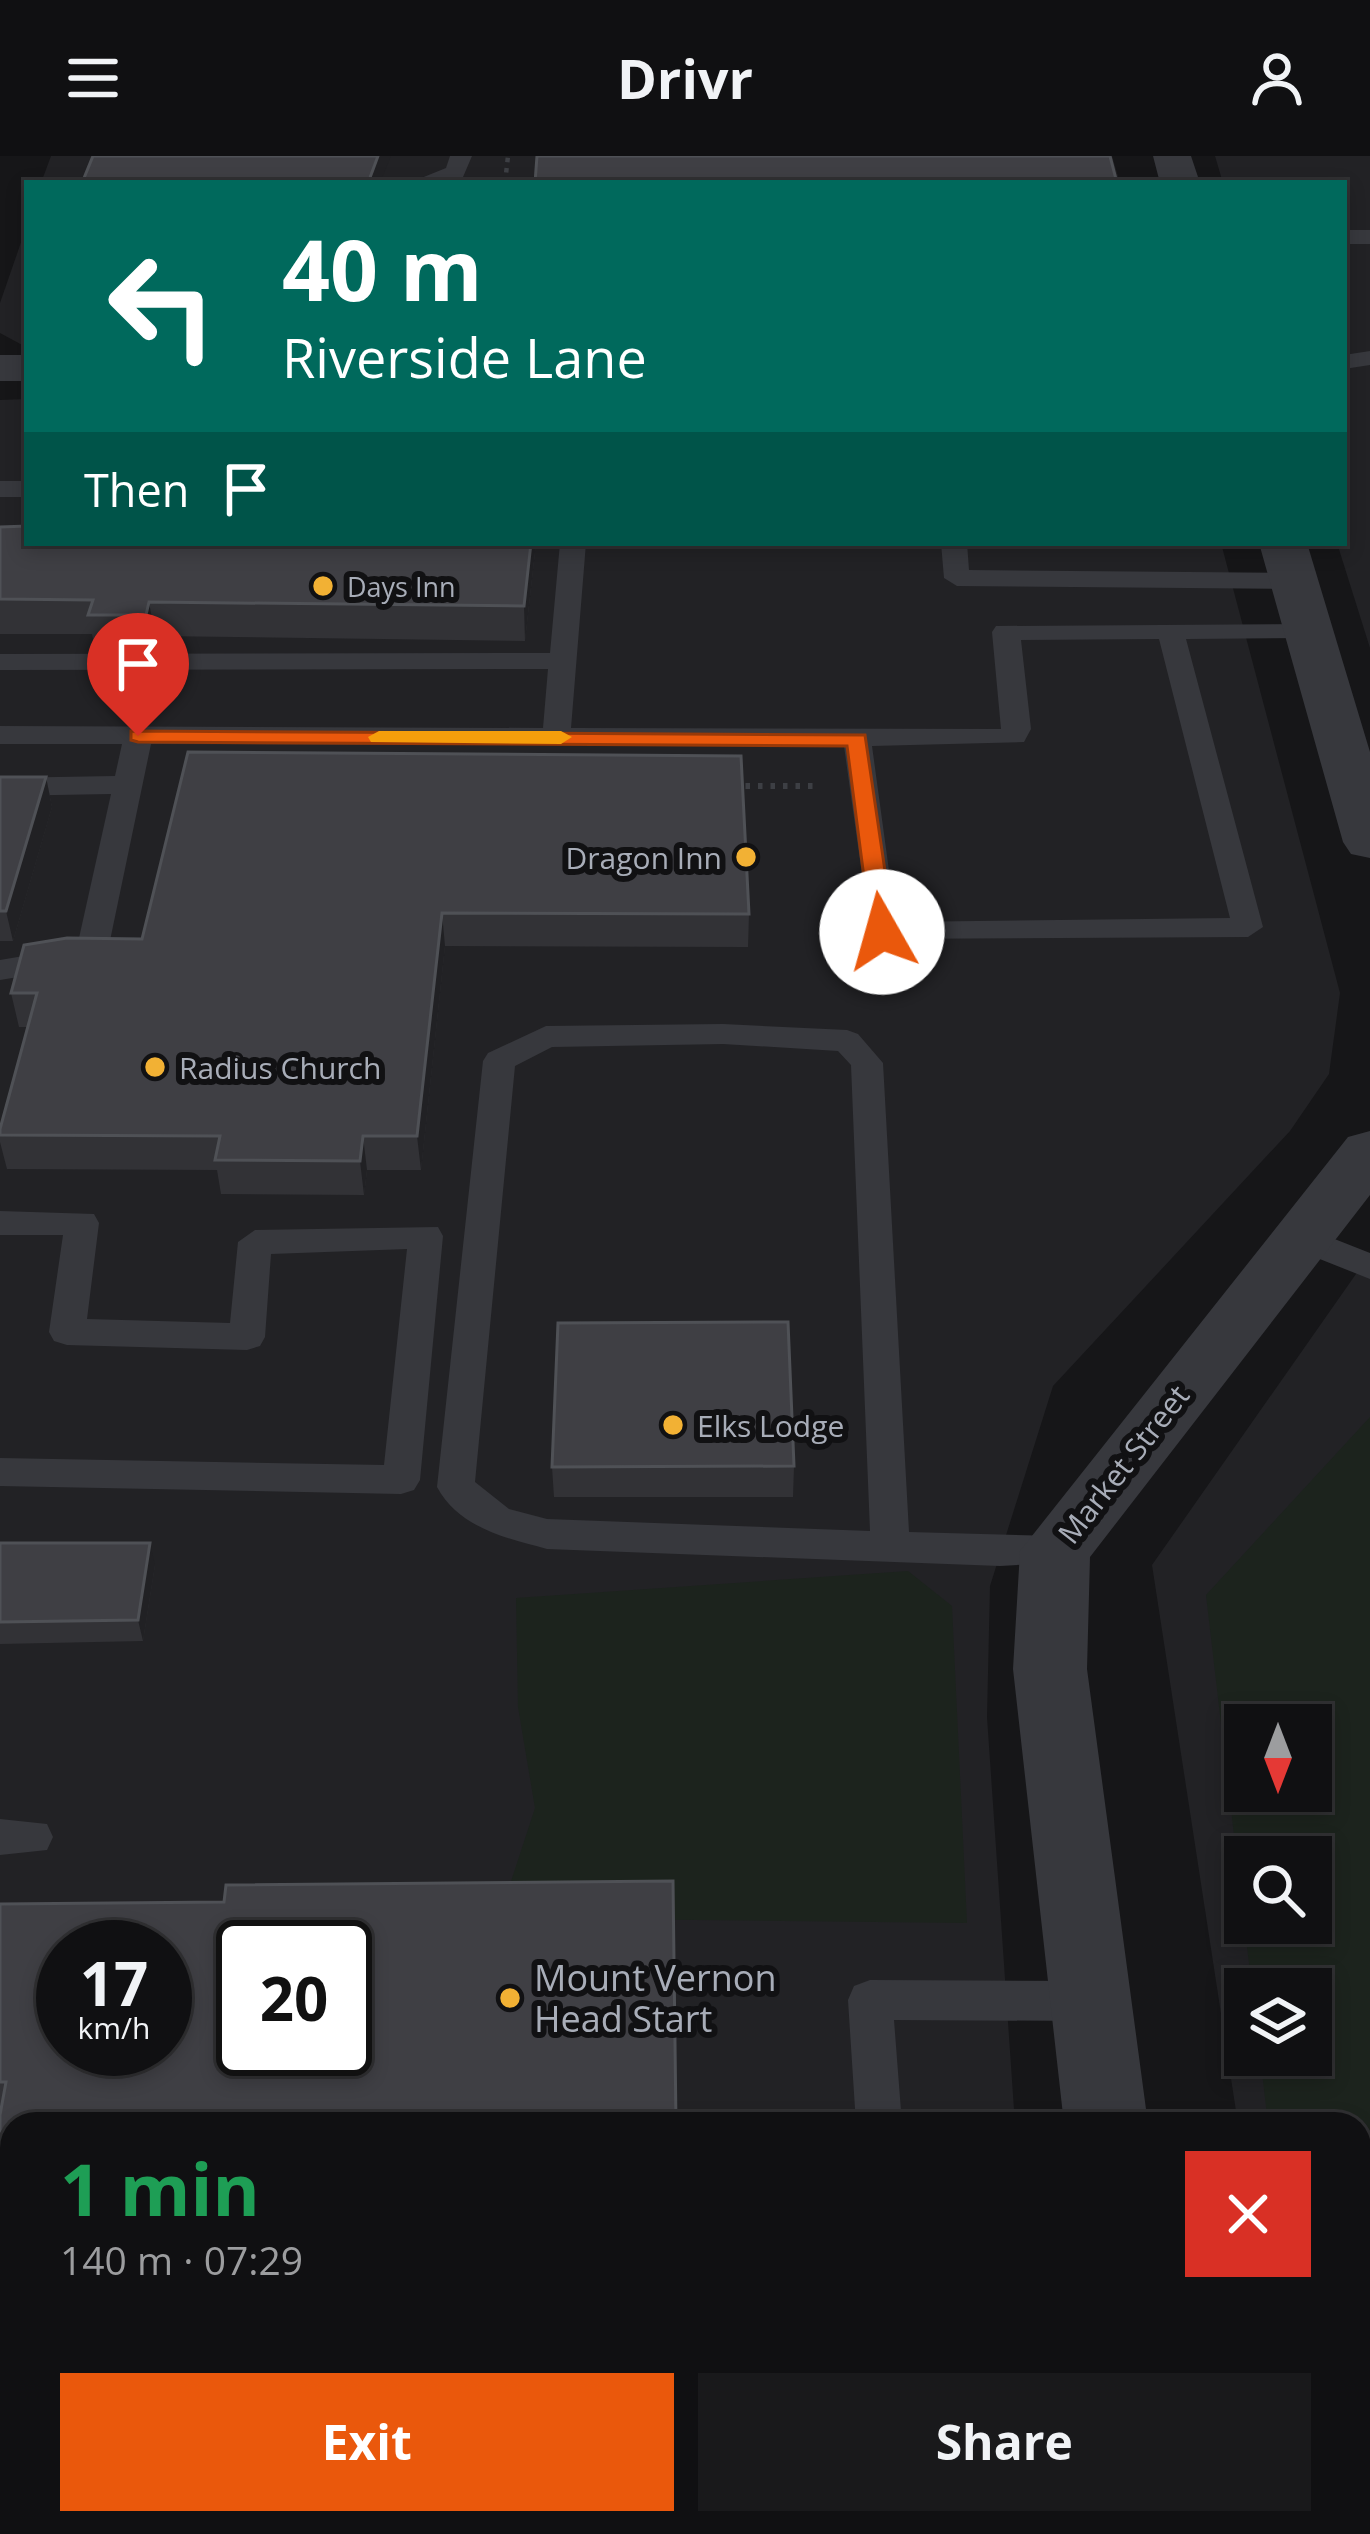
<!DOCTYPE html>
<meta charset="utf-8">
<style>
:root{--surface:#101012;--page:#19191b;--text:#f1f3f6;--muted:#9c9d9f;--line:#303032;--accent:#ea580c}
body{margin:0;font-family:"Open Sans",sans-serif;background:var(--page);color:var(--text);height:100vh;display:flex;flex-direction:column;font-size:45px;white-space:nowrap}
*{box-sizing:border-box;margin:0}
p{font-size:39px;color:var(--muted)}
.icon{flex:none;width:66px;height:66px;fill:none;stroke:currentColor;stroke-width:2;stroke-linecap:round;stroke-linejoin:round}
.map{position:relative;flex:1;overflow:hidden}
.side{position:absolute;left:0px;top:1956px;width:1371px;height:423px;display:flex;flex-direction:column;background:var(--surface);border-radius:36px 36px 0 0;box-shadow:0 6px 18px #0003,0 0 0 3px var(--line)}
.side>*{flex:none}
.top-card{position:absolute;left:24px;top:24px;width:1323px;height:366px;border-radius:0px;box-shadow:0 6px 18px #0003,0 0 0 3px var(--line);background:#00695c;color:#fff;overflow:hidden}
.needle{width:78px;rotate:180deg}
.tools{position:absolute;left:1224px;top:1548px;display:grid;gap:24px}
.tools a{display:grid;place-items:center;width:108px;height:108px;border-radius:0px;background:var(--surface);box-shadow:0 6px 18px #0003,0 0 0 3px var(--line);font-size:60px}
.speed{position:absolute;left:36px;top:1764px;display:flex;gap:24px;font-size:60px;font-weight:700;text-align:center}
.speed>*{display:grid;place-content:center;width:156px;height:156px;border-radius:50%;background:var(--surface);box-shadow:0 6px 18px #0003,0 0 0 3px var(--line);line-height:1}
.speed small{font-size:30px;font-weight:400}
.speed .limit{border:6px solid #111;border-radius:18px;background:#fff;color:#111}
.pin{position:absolute;display:grid;place-items:center;width:102px;height:102px;color:#fff;margin:-123px -51px;border-radius:50% 50% 50% 0;rotate:-45deg;box-shadow:0 0 12px #0007}
.pin .icon{rotate:45deg}
.me{position:absolute;width:132px;margin:-66px;rotate:353deg;stroke-linejoin:round;filter:drop-shadow(0 0 9px #0008)}
.turn{display:flex;align-items:center;gap:42px;height:252px;padding:0 60px;font-size:54px}
.turn .icon{width:156px;height:156px;stroke-width:2.5}
.turn b{display:block;font-size:84px;line-height:102px}
.then{display:flex;align-items:center;height:114px;padding:0 60px;background:#0003;gap:24px;font-size:45px}
.round{display:grid;place-items:center;flex:none;width:126px;height:126px;border-radius:0px;background:var(--page)}
.summary{display:flex;align-items:center;justify-content:space-between;height:204px;padding:0 60px}
h1{font-size:72px;font-weight:700;line-height:90px;color:#1e9e55}
.action{display:flex;gap:24px;margin-top:auto;padding:24px 60px}
.action a{flex:1;height:138px;border-radius:0px;background:var(--accent);color:#fff;font-size:48px;font-weight:700;line-height:138px;text-align:center}
.action a+a{background:var(--page);color:var(--text)}
header{display:flex;justify-content:space-between;align-items:center;height:156px;padding:0 60px;background:var(--surface);font-size:54px;font-weight:700}
.map>svg:first-child{display:block}
.built{fill:#222225;fill-rule:evenodd}
.green{fill:#1c231d;fill-rule:evenodd}
.lines{fill:none;stroke-linecap:round;stroke-linejoin:round}
.path-far1{stroke:#3d3f44;stroke-width:4.5;stroke-dasharray:4.5 6;stroke-linecap:butt}
.path{stroke:#3d3f44;stroke-width:6;stroke-dasharray:4.5 8;stroke-linecap:butt}
.lane{fill:#37383d;fill-rule:evenodd}
.street{fill:#37383d;fill-rule:evenodd}
.wall{fill:#323236}
.shaded-wall{fill:#212124}
.building{fill:#3f3f44;stroke:#4f5156;stroke-width:3;fill-rule:evenodd}
.route{fill:#ea580c;stroke:#983908;stroke-width:3}
.slow{fill:#f59e0b}
.poi-dot{fill:#f2b134;stroke:#111113;stroke-width:4.5}
.labels{text-anchor:middle;dominant-baseline:central;stroke-width:12;stroke-linejoin:round;paint-order:stroke}
.far-poi-label{font-size:27px;fill:#a8adb8;stroke:#111113;text-anchor:start}
.poi-label{font-size:30px;fill:#a8adb8;stroke:#111113;text-anchor:start}
.street-label{font-size:30px;fill:#a8adb8;stroke:#111113}
.near-poi-label{font-size:36px;fill:#a8adb8;stroke:#111113;text-anchor:start}
</style>
<header><svg class="icon" aria-label="menu" viewBox="0 0 24 24"><path d="M4 6h16M4 12h16M4 18h16"/></svg>Drivr<svg class="icon" aria-label="person" viewBox="0 0 24 24"><circle cx="12" cy="8" r="4"/><path d="M4 21q1-7 8-7t8 7"/></svg></header>
<div class="map">
<svg width="1370" height="2378" viewBox="0 0 1370 2378">
<rect width="100%" height="100%" fill="#161618"/>
<path class="built" d="M51,0H1112L1120,27H41Z
M1215,0H1370V492L1337,387H1344V27H1223Z
M27,69V191H26L0,177V147Z
M27,243V387H1221L1340,837L1329,918L1290,975L1053,1230L990,1430L987,1561L1015,1968H12V2263H0V244ZM63,1791H165V1893H63ZM243,1791H345V1893H243Z
M1370,1098V2378H1301L1299,2367H1359V1968H1238L1152,1409ZM1245,1569H1311V1635H1245ZM1245,1701H1311V1767H1245ZM1245,1833H1311V1899H1245Z"/>
<path class="green" d="M1370,1261V2378H1315L1314,2367H1359V1968H1268L1260,1899H1311V1833H1252L1206,1439ZM1245,1569H1311V1635H1245ZM1245,1701H1311V1767H1245Z
M908,1415L952,1450L967,1767L499,1762L535,1652L518,1551L516,1442Z"/>
<g class="lines">
<path class="path-far1" d="M505,27L508,0"/>
<path class="path" d="M733,630H820"/>
<path class="lane" d="M450,0H472L463,21L409,27L446,12Z
M1344,74H1370V88H1344Z
M1370,195V209L1344,213V199Z
M0,325H27V341H0Z
M560,387H586L571,572L1001,573L992,476L996,470L1318,468L1322,474L1308,482L1186,483L1263,771L1248,781L871,783L844,590L151,588L107,799L91,809L0,824V804L77,791L111,638L0,640V622L115,620L122,588H0V570L543,572L548,513L0,514V498L550,497ZM1159,483L1230,762L896,766L872,590L1024,586L1031,573L1021,484Z
M941,387H967L969,414L1293,417L1306,425L1293,433L957,430L944,422Z
M723,868L847,874L858,878L883,907L909,1376L1055,1380L1069,1384L1074,1395L1069,1406L1000,1410L547,1393C506,1382 459,1372 437,1331L483,905L488,897L546,870ZM723,888L838,895L851,909L870,1375L547,1363L509,1353L475,1326L515,910L552,891Z
M0,1055L94,1058L99,1067L87,1163L230,1167L238,1086L255,1074L438,1071L443,1080L420,1324L414,1334L401,1338L0,1330V1302L384,1309L407,1093L271,1098L265,1181L260,1190L247,1194L67,1189L54,1185L49,1176L63,1079H0Z
M1299,1069L1370,1097V1123L1287,1090L1282,1081Z
M0,1663L47,1668L53,1681L47,1694L0,1699Z
M870,1824L1091,1825L1107,1831L1113,1845L1107,1859L1091,1865L894,1864L902,1968H856L848,1844L854,1830Z
M0,2138H12V2186H0Z
M214,2367H264L263,2378H213Z"/>
<path class="street" d="M1153,0H1191L1200,27H1160Z
M0,199H27V225H0Z
M1259,387H1307L1370,596V702L1351,698L1343,686Z
M1370,975V1039L1090,1401L1087,1513L1148,1968H1064L1013,1513L1020,1395L1348,981Z
M1108,2367H1200L1202,2378H1108Z"/>
</g>
<path class="wall" d="M0,371L536,387L525,485L155,480L151,493H95L92,478H0Z
M974,387H1080V390H974Z
M188,596L749,758L748,791L445,790L421,1014H367L364,1039L221,1038L217,1014L7,1013L0,986V973L27,871H19L11,837L142,783Z
M0,621H46L52,651L13,785H0Z
M794,1310L793,1341H554L552,1311Z
M0,1387L155,1409L143,1485L0,1488Z
M673,1725L12,1968V2078H0V1748L224,1746Z"/>
<path class="shaded-wall" d="M378,0H391L380,27H368Z
M531,387H536L525,485L524,450Z
M149,446L155,480L151,493L146,459Z
M46,621L52,651L13,785L6,755Z
M442,757L445,790L421,1014L417,980Z
M363,980L367,1014L364,1039L360,1005Z
M150,1387L155,1409L143,1485L138,1464Z"/>
<path class="building" d="M93,0H378L368,27H82Z
M537,0H1110L1117,27H535Z
M27,370V387H531L524,450L149,446L146,459H88L93,444L0,443V371Z
M188,596L741,600L749,758L442,757L417,980H363L360,1005L215,1004L220,980L0,979V973L37,837H11L24,789L67,782L142,783Z
M0,621H46L6,755H0Z
M788,1166L794,1310L552,1311L558,1167Z
M0,1387H150L138,1464L0,1466Z
M673,1725L676,1968H12V2046H0V1959L6,1926H0V1748L224,1746L226,1729ZM63,1791H165V1893H63ZM243,1791H345V1893H243Z"/>
<path class="route" d="M131,575L865,579L894,776L882,783L871,776L847,590L138,586L131,584Z"/>
<path class="slow" d="M379,575H561L572,581L561,588L371,586L368,581Z"/>
<g class="poi-dot">
<circle cx="323" cy="430" r="12"/>
<circle cx="746" cy="701" r="12"/>
<circle cx="155" cy="911" r="12"/>
<circle cx="673" cy="1269" r="12"/>
<circle cx="510" cy="1842" r="12"/>
</g>
<g class="labels">
<g class="far-poi-label">
<text x="347" y="430">Days Inn</text>
</g>
<g class="poi-label">
<text x="722" y="701" text-anchor="end">Dragon Inn</text>
<text x="179" y="911">Radius Church</text>
<text x="697" y="1269">Elks Lodge</text>
</g>
<g class="street-label">
<text transform="translate(1123 1308) rotate(-52)">Market Street</text>
</g>
<g class="near-poi-label">
<text x="534" y="1821">Mount Vernon<tspan x="534" dy="41">Head Start</tspan></text>
</g>
</g>
</svg>
<div class="tools">
<a><svg class="needle" viewBox="-14 -14 28 28"><path d="M0-13l5 13h-10z" fill="#e53935"/><path d="M0 13l5-13h-10z" fill="#9c9d9f"/></svg></a>
<a><svg class="icon" aria-label="search" viewBox="0 0 24 24"><circle cx="10" cy="10" r="6"/><path d="M15 15l6 6"/></svg></a>
<a><svg class="icon" aria-label="layers" viewBox="0 0 24 24"><path d="M12 4l9 5-9 5-9-5zM3 14l9 5 9-5"/></svg></a>
</div>
<div class="speed"><div>17<small>km/h</small></div><div class="limit">20</div></div>
<div class="pin" style="left:138px;top:580px;background:#d93025"><svg class="icon" aria-label="arrive" viewBox="0 0 24 24"><path d="M6 21V4h12l-3 4 3 4H6"/></svg></div>
<svg class="me" style="left:882px;top:776px" viewBox="-20 -20 40 40"><circle r="19" fill="#fff"/><path d="M0-13L10 11 0 6-10 11z" fill="#ea580c"/></svg>
<div class="top-card">
<div class="turn"><svg class="icon" aria-label="left" viewBox="0 0 24 24"><path d="M17 20v-9H6M10 6l-5 5 5 5"/></svg><div><b>40 m</b>Riverside Lane</div></div>
<div class="then">Then<svg class="icon" aria-label="arrive" viewBox="0 0 24 24"><path d="M6 21V4h12l-3 4 3 4H6"/></svg></div>
</div>
<section class="side">
<div class="summary"><div><h1>1 min</h1><p>140 m · 07:29</p></div><a class="round" style="background:#d93025;color:#fff"><svg class="icon" aria-label="close" viewBox="0 0 24 24"><path d="M6 6l12 12M18 6L6 18"/></svg></a></div>
<div class="action"><a>Exit</a><a>Share</a></div>
</section>
</div>
